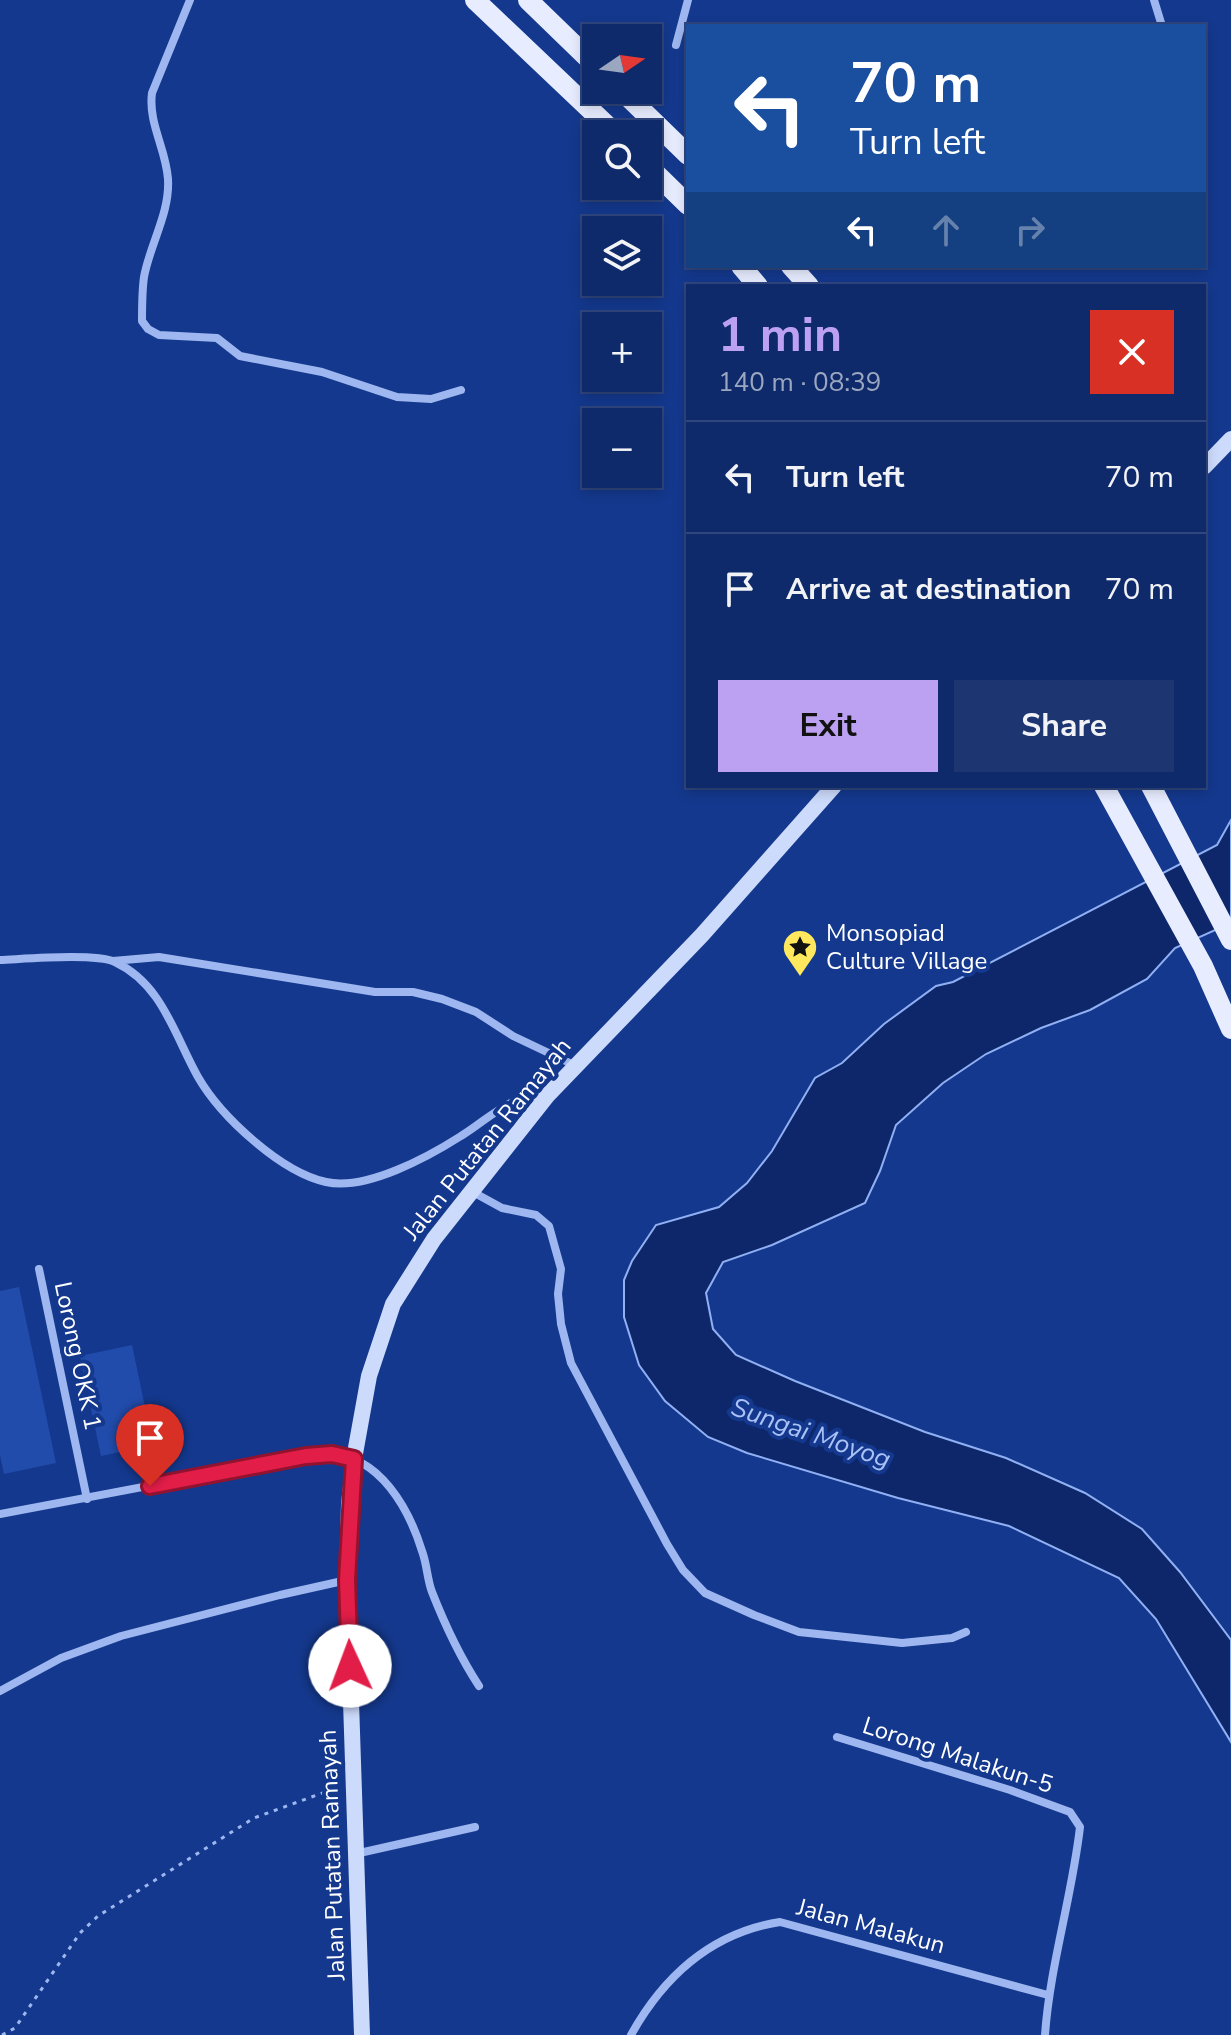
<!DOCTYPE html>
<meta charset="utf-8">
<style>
:root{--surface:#0f2a6a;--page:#1d3672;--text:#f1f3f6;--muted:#9ba7c1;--line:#2f467e;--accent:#bca0f2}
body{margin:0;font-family:"Nunito Sans",sans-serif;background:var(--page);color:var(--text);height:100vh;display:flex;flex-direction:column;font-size:30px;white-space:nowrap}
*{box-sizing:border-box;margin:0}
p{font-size:26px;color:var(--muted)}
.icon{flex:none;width:44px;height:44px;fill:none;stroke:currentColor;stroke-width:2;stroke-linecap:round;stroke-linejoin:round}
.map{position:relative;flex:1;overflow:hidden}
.panel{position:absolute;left:686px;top:284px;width:520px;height:504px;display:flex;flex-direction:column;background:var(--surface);border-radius:0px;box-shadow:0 4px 12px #0003,0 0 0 2px var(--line)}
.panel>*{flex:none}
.guide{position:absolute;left:686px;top:24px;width:520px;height:244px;border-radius:0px;box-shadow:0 4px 12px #0003,0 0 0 2px var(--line);background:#1a4fa0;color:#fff;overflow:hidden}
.needle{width:52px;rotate:77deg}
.controls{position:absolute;left:582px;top:24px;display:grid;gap:16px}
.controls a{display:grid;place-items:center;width:80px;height:80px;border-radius:0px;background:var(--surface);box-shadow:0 4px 12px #0003,0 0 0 2px var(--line);font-size:40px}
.pin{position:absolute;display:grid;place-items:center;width:68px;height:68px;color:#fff;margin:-82px -34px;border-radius:50% 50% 50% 0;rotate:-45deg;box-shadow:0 0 8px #0007}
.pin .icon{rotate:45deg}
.me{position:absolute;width:88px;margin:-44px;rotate:358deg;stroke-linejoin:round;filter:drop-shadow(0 0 6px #0008)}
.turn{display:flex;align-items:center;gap:28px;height:168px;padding:0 32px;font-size:36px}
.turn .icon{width:104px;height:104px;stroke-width:2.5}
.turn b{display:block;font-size:56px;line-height:68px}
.lanes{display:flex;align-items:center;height:76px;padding:0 32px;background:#0003;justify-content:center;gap:40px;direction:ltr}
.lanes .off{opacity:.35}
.round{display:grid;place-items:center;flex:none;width:84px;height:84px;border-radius:0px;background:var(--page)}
.summary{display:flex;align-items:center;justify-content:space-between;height:136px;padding:0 32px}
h1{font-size:48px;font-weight:700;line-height:60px;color:var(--accent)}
.primary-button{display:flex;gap:16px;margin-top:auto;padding:16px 32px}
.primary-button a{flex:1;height:92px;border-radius:0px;background:var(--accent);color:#111;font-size:32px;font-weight:700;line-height:92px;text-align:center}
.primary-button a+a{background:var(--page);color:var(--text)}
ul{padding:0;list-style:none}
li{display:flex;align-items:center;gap:24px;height:112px;padding:0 32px;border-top:2px solid var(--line)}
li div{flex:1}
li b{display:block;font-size:30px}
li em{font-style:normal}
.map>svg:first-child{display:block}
.water{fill:#0d276a;stroke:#90b0f3;stroke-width:2}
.building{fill:#224cac}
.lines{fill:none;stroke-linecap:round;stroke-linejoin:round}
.path{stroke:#9eb7f0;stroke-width:3;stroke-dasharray:4 6;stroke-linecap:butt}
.minor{stroke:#9eb7f0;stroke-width:8}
.secondary{stroke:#ccdafb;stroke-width:16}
.primary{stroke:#e7edff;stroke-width:20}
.route-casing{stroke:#92132f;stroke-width:20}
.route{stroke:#e11d48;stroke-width:14}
.labels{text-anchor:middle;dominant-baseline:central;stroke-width:8;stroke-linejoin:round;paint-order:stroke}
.poi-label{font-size:24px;fill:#fff;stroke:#14388d;text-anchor:start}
.street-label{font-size:24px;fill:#fff;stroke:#14388d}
.water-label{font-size:26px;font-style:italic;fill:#aac2f7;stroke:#14388d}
</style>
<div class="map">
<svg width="1231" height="2035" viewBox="0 0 1231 2035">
<rect width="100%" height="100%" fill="#14388d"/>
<path class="water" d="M1231,820V923L1175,948L1147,979L1090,1010L1041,1028L986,1054L943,1083L896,1125L880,1171L865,1203L772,1245L723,1262L706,1293L713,1329L736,1355L795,1381L925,1432L1006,1458L1085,1493L1142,1529L1180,1572L1231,1640V1742L1156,1619L1119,1578L1009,1526L898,1498L747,1453L708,1437L665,1401L639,1365L624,1317V1280L632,1261L656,1225L719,1207L747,1183L772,1151L815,1078L842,1063L884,1024L936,986L953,982L1217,845Z"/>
<path class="building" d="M19,1287L56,1463L4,1474L0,1455V1291Z
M132,1345L153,1445L101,1456L80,1356Z"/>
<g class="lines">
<path class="path" d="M2,2035L15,2028L80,1933L98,1916L254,1818L336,1788"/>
<path class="minor" d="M190,0L152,93C148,123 166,149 168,179C170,213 150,244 144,277C142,291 142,307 142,321L148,329L159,335L217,338L240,356L322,372L397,397L431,399L461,390
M1154,0L1162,26
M676,45L688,0
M0,960C25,959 95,953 115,962C162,984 174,1034 198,1077C221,1117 281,1172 326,1182C366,1191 428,1157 461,1136C488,1120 513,1091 546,1096
M113,961L159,957L375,992H413L442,999L476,1012L513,1036L574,1065
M471,1191L502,1208L536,1215L549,1226L561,1269L558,1294L561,1324L571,1363L667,1544L683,1570L705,1593L754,1615L799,1632L902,1643L952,1638L966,1632
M39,1269L87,1499
M0,1514L306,1456C314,1455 322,1454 330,1454C380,1456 409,1509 422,1551C427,1564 427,1579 432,1592C445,1625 460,1657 479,1686
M0,1691L61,1658L121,1636L280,1595L347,1580
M837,1737L1010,1790L1070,1812L1080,1827C1072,1897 1050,1965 1045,2035
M355,1854L475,1827
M631,2035C664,1976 711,1933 780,1922L1048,1995"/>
<path class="secondary" d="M1204,467L1231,439
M362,2035L347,1580L349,1504L354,1459L369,1376L393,1304L434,1239L547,1096L702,935L834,786"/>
<path class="primary" d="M475,0L616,134
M528,0L596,66
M621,90L688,155
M648,166L688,205
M741,266L758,286
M791,266L809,286
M1104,786L1203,966L1231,1029
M1151,786L1231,940"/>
</g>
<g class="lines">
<g class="route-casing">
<path id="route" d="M150,1486L306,1456L332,1454L354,1459L347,1580L350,1666"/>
</g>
<use href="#route" class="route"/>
</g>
<defs>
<g id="sight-pin" transform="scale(1.8)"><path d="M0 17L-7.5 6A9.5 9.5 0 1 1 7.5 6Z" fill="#ffe85d" stroke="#14388d"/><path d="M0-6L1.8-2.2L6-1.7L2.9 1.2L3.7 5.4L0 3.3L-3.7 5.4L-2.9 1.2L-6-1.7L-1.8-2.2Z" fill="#111"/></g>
</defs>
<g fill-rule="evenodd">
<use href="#sight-pin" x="800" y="947"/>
</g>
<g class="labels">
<g class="poi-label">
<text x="826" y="933">Monsopiad<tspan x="826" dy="28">Culture Village</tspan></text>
</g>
<g class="street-label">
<text transform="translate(487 1139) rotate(-51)">Jalan Putatan Ramayah</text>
<text transform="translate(78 1356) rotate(78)">Lorong OKK 1</text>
<text transform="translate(958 1755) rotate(18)">Lorong Malakun-5</text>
<text transform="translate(332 1855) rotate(-92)">Jalan Putatan Ramayah</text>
<text transform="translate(871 1926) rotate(15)">Jalan Malakun</text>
</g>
<g class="water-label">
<text transform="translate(811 1433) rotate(19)">Sungai Moyog</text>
</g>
</g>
</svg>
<div class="controls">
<a><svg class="needle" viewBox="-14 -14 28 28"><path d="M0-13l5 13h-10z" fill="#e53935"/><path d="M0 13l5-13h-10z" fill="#9ba7c1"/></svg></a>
<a><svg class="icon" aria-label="search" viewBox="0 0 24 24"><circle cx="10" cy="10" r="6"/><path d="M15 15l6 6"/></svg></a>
<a><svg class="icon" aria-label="layers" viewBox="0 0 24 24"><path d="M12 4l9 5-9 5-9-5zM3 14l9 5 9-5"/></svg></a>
<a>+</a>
<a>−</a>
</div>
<div class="pin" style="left:150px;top:1486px;background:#d93025"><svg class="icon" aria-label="arrive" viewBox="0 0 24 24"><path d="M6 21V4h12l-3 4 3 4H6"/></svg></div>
<svg class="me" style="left:350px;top:1666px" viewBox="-20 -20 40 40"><circle r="19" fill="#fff"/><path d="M0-13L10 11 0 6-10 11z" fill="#e11d48"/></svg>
<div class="guide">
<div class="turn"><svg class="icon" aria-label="left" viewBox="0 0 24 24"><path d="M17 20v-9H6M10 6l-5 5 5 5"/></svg><div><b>70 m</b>Turn left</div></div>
<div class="lanes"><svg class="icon" aria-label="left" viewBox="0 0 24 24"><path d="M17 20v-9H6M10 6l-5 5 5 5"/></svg><svg class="icon off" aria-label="ahead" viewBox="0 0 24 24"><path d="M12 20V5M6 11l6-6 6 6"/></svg><svg class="icon off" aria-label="right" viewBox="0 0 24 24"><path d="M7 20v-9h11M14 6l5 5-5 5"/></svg></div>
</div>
<section class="panel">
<div class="summary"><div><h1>1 min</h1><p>140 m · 08:39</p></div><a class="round" style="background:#d93025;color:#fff"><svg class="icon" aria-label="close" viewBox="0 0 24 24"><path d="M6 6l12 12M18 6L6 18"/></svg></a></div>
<ul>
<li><svg class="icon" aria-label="left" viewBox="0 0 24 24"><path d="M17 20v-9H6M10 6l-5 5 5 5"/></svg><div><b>Turn left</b></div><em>70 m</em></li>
<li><svg class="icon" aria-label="arrive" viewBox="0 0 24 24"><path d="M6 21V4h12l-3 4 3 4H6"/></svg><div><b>Arrive at destination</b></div><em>70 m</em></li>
</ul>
<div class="primary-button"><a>Exit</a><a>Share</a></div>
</section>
</div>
